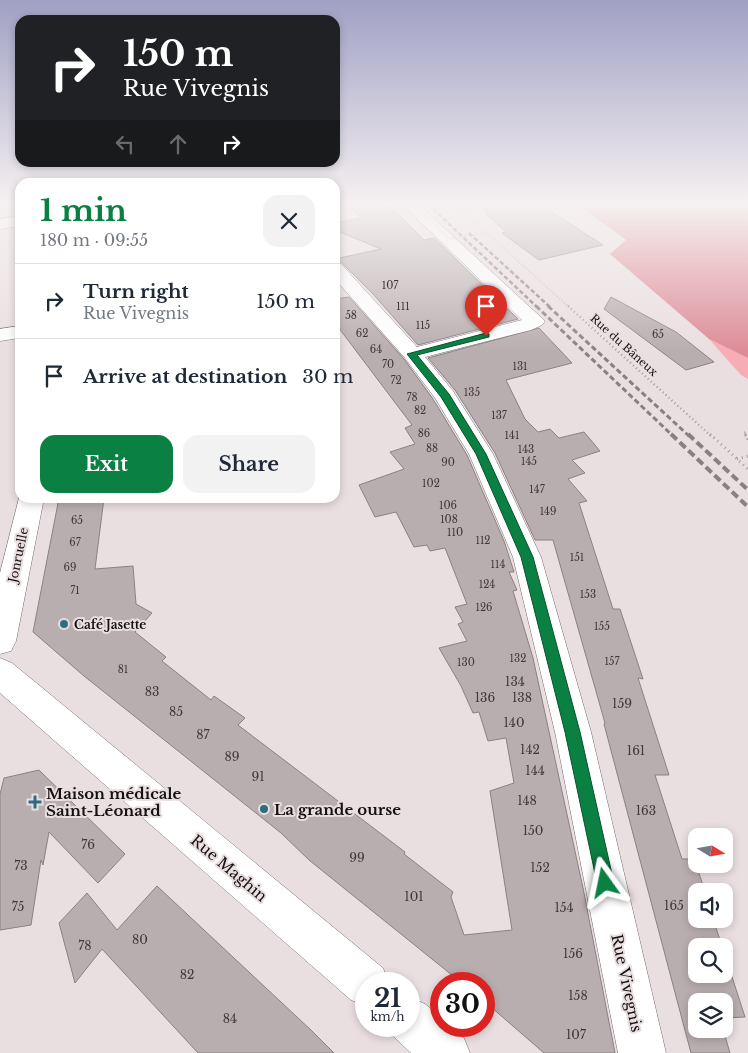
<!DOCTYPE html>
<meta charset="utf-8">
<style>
:root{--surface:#fff;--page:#f2f2f3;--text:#1f2937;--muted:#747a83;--line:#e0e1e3;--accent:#0b8043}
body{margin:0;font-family:"Libre Baskerville",serif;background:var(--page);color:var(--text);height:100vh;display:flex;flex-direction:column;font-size:19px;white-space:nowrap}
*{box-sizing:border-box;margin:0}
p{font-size:16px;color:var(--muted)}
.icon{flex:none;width:28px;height:28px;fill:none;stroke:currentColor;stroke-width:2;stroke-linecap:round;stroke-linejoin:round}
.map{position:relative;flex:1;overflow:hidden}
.details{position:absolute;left:15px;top:178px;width:325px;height:325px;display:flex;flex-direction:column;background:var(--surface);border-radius:15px;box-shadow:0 2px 8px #0003}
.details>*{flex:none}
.top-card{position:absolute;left:15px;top:15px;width:325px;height:152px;border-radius:15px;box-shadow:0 2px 8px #0003;background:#202124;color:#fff;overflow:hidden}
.needle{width:32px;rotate:101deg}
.buttons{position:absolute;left:688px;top:828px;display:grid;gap:10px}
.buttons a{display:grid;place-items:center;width:45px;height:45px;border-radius:10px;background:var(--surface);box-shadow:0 2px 8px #0003;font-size:25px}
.speed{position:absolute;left:355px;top:972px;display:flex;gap:10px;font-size:25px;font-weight:700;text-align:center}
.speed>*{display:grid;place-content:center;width:65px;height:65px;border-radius:50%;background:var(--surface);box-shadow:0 2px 8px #0003;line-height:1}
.speed small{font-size:12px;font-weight:400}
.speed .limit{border:8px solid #d22;background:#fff;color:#111}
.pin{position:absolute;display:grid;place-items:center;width:42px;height:42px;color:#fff;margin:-51px -21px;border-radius:50% 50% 50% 0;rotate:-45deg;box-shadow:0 0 5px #0007}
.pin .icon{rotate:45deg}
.me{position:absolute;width:55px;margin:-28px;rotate:348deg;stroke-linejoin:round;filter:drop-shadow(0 0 4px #0008)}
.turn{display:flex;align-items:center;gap:18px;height:105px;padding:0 25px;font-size:22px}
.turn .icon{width:65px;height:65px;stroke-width:2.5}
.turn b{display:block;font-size:35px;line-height:42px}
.lanes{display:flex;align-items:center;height:48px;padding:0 25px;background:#0003;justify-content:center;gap:25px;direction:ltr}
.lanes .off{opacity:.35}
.round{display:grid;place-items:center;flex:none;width:52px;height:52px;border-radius:15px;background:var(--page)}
.summary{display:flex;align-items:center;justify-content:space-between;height:85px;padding:0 25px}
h1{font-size:30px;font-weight:700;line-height:38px;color:var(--accent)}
.cta{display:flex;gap:10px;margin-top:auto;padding:10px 25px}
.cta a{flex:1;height:58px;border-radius:15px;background:var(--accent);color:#fff;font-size:20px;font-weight:700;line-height:58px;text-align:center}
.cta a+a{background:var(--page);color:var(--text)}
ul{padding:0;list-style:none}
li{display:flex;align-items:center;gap:15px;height:75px;padding:0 25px;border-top:1px solid var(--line)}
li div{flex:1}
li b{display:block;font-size:19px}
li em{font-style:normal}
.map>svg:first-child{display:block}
.green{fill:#f7acb6}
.forest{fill:#dd8c97}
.building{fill:#b9aeaf;stroke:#8b8182}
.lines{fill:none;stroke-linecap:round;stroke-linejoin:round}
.street-casing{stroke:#776e6f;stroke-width:1}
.path-far2{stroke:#a59d9d;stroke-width:2;stroke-dasharray:0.5 2.5;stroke-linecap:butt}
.path-far1{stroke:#a59d9d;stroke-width:2.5;stroke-dasharray:1 3;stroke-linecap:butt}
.path{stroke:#a59d9d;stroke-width:3;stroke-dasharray:1 4;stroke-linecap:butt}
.street{fill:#fff;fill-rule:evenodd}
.rail-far2{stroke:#898181;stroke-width:2.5;stroke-dasharray:4.5 2.5;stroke-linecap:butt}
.rail-far1{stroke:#898181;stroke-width:3;stroke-dasharray:5.5 3;stroke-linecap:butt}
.rail{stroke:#898181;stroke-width:4;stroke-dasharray:8 4;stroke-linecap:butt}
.path-bridge{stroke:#a59d9d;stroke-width:2;stroke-dasharray:0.5 2.5;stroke-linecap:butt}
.route{fill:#0b8043;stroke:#07532c}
.poi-dot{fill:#2c6d80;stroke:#eadfe0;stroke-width:2}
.labels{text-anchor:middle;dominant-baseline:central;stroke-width:4;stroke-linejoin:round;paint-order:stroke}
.number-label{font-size:10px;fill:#3e3838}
.far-street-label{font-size:11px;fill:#151111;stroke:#eadfe0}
.street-label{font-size:12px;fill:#151111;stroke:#eadfe0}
.poi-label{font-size:12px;font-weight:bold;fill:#151111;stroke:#eadfe0;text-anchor:start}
.near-number-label{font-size:12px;fill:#3e3838}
.near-poi-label{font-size:15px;font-weight:bold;fill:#151111;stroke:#eadfe0;text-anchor:start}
.near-street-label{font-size:15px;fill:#151111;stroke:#eadfe0}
</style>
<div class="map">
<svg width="748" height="1053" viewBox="0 0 748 1053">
<rect width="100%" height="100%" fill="#eadfe0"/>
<path class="green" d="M709,339L748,358V379L741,375Z"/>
<path class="forest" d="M577,204H748V358L709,339L610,254L626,240Z"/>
<path class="building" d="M349,204H388L424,240L434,238L518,319L418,345L373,294L342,263L335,259L381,249L335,230V223L361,218Z
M477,204H539L603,245L539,260L502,233L506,232L485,213L487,212Z
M349,297L404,359L433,399L467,455L504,541L514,572H509L517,590L513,591L533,658L583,888L615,1053H544L484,1001V984H463L309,860L281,833L84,676L33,632L59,498H104L95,569L133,566L136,604L152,613L135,632L166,657L162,661L211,700L214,696L245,718L238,725L405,852L404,854L453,892L451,897L464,935L512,930L490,791L514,783L506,738L488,741L479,712L473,713L461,686L439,648L467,641L458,624L463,622L455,607L467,604L445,548L430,551L427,545L414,547L396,512L375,517L359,485L404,469L390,452L415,444L405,428L412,425L335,323V299Z
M611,297L676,332L714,362L686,370L604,309Z
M539,328L572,363L506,380L525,419L538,432L550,429L559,438L584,432L600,451L572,460L585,473L568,479L587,501L579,503L613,609H620L643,679L638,678L669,775H655L682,859H694L705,891H696V919H713L722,946H696V974H724V952L745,1017L724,1018V1001H696V1029H723L730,1053H691L604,724L605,723L553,540H535L495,453L455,390L428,358Z
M39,770L125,854L98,883L49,832L43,865L41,860L31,925L0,930V794L4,778Z
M157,886L312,1031L334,1053H198L102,949L75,983L59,923L87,893L117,930Z"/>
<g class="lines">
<g class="street-casing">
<path id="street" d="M402,204H418L545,321L542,325L531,330L425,357L453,391L493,454L541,557L591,732L666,1053H618L555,732L513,557L469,454L435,398L405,358L335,279V263L341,264L417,347L522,320Z
M20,216V226L0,229V219Z
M20,326V338L0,341V329Z
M20,494V498H44L16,641L11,651L0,654V573Z
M0,658L12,663L383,968L389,984H366V1006L351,1000L0,693Z
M409,997L425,1004L441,1017V1026H451L463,1036L470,1053H411L393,1036L388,1026H409Z"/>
</g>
<path class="path-far2" d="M455,204L569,307"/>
<path class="path-far1" d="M568,306L711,436
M746,436L744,433L748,431"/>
<path class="path" d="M710,434L748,469
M745,434L748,440
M737,459L748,456"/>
<use href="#street" class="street"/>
<path class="rail-far2" d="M428,204L537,307
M469,233L550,307"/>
<path class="rail-far1" d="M536,306L673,436
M548,306L689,436"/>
<path class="rail" d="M671,434L748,507
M688,434L748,490"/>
<path class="path-bridge" d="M414,204L449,239L487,233"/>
</g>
<linearGradient id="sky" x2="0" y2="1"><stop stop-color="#a0a0c4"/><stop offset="0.58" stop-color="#f6f1f1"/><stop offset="1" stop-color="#f6f1f1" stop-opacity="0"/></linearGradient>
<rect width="748" height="352" fill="url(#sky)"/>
<path class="route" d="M486,333L489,334V337L417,355L449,394L486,454L533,557L580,732L614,883L611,889L605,891L599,889L597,883L565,732L521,557L476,454L441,397L407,354Z"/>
<g class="poi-dot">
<circle cx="64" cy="624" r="5"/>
<path d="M32.5 794.5h5v5h5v5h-5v5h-5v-5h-5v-5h5z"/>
<circle cx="264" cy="809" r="5"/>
</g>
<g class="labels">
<g class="number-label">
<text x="390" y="285">107</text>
<text x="403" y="306">111</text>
<text x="351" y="315">58</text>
<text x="423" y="325">115</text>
<text x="362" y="333">62</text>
<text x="658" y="334">65</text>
<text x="376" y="349">64</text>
<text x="388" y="364">70</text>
<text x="520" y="366">131</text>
<text x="396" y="380">72</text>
<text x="472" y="392">135</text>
<text x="412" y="397">78</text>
<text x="420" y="410">82</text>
<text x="499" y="415">137</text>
<text x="424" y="433">86</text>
<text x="512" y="435">141</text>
<text x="432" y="448">88</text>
<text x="526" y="449">143</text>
<text x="529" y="461">145</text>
<text x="448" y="462">90</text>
<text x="431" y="483">102</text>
<text x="537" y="489">147</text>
<text x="448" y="505">106</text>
<text x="548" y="511">149</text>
<text x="449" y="519">108</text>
<text x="77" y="520">65</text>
<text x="455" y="532">110</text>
<text x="483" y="540">112</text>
<text x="75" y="542">67</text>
<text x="577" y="557">151</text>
<text x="498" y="564">114</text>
<text x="70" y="567">69</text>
<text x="487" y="584">124</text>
<text x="75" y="590">71</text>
<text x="588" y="594">153</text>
<text x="484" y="607">126</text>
<text x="602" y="626">155</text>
<text x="518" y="658">132</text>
<text x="612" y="661">157</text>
<text x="466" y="662">130</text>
<text x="123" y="669">81</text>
</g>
<g class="far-street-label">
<text transform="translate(624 345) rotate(42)">Rue du Bâneux</text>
</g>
<g class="street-label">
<text transform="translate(18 555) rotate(-78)">Jonruelle</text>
</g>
<g class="poi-label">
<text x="74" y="624">Café Jasette</text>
</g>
<g class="near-number-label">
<text x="515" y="681">134</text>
<text x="152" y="691">83</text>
<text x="485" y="697">136</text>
<text x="522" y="697">138</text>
<text x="622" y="703">159</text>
<text x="176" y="711">85</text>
<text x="514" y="722">140</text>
<text x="203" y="734">87</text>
<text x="530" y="749">142</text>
<text x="636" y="750">161</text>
<text x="232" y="756">89</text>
<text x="535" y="770">144</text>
<text x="258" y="776">91</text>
<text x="527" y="800">148</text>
<text x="646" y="810">163</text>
<text x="533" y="830">150</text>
<text x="88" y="844">76</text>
<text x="357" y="857">99</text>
<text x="21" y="865">73</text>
<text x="540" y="867">152</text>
<text x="414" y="896">101</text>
<text x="674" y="905">165</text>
<text x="18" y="906">75</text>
<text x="564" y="907">154</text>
<text x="140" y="939">80</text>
<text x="85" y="945">78</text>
<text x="573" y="953">156</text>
<text x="187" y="974">82</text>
<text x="578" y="995">158</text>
<text x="230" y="1018">84</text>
<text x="576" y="1034">107</text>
</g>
<g class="near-poi-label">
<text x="46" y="793">Maison médicale<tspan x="46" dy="17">Saint-Léonard</tspan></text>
<text x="274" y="809">La grande ourse</text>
</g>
<g class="near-street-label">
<text transform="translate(229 868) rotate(40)">Rue Maghin</text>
<text transform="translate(627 983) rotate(78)">Rue Vivegnis</text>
</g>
</g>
</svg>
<div class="buttons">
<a><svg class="needle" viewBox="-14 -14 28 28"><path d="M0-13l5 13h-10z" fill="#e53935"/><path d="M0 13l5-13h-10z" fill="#747a83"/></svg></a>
<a><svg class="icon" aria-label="sound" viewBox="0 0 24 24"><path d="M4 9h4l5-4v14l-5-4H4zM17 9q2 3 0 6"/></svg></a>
<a><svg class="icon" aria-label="search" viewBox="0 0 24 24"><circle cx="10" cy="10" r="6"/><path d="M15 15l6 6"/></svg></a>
<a><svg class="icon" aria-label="layers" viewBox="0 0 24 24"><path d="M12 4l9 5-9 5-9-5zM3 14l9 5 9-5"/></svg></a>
</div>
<div class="speed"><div>21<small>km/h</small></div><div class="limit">30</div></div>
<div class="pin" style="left:486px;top:336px;background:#d93025"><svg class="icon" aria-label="arrive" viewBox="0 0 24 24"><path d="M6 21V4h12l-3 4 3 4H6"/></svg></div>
<svg class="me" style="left:605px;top:883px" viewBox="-20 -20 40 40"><path d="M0-17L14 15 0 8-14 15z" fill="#0b8043" stroke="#fff" stroke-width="4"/></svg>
<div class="top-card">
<div class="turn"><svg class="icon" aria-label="right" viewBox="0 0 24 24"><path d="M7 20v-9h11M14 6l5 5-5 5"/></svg><div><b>150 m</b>Rue Vivegnis</div></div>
<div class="lanes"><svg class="icon off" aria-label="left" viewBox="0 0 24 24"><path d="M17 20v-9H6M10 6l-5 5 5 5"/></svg><svg class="icon off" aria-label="ahead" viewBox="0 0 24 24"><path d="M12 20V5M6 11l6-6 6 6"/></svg><svg class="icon" aria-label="right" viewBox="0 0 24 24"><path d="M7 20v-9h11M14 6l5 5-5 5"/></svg></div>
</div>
<section class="details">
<div class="summary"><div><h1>1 min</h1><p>180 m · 09:55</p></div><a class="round"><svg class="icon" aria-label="close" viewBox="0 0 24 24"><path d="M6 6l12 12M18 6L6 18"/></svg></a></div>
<ul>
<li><svg class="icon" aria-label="right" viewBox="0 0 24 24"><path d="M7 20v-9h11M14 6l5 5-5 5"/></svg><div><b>Turn right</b><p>Rue Vivegnis</p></div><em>150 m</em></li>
<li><svg class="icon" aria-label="arrive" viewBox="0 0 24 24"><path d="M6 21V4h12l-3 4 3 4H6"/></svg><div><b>Arrive at destination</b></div><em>30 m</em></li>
</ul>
<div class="cta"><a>Exit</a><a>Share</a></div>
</section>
</div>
